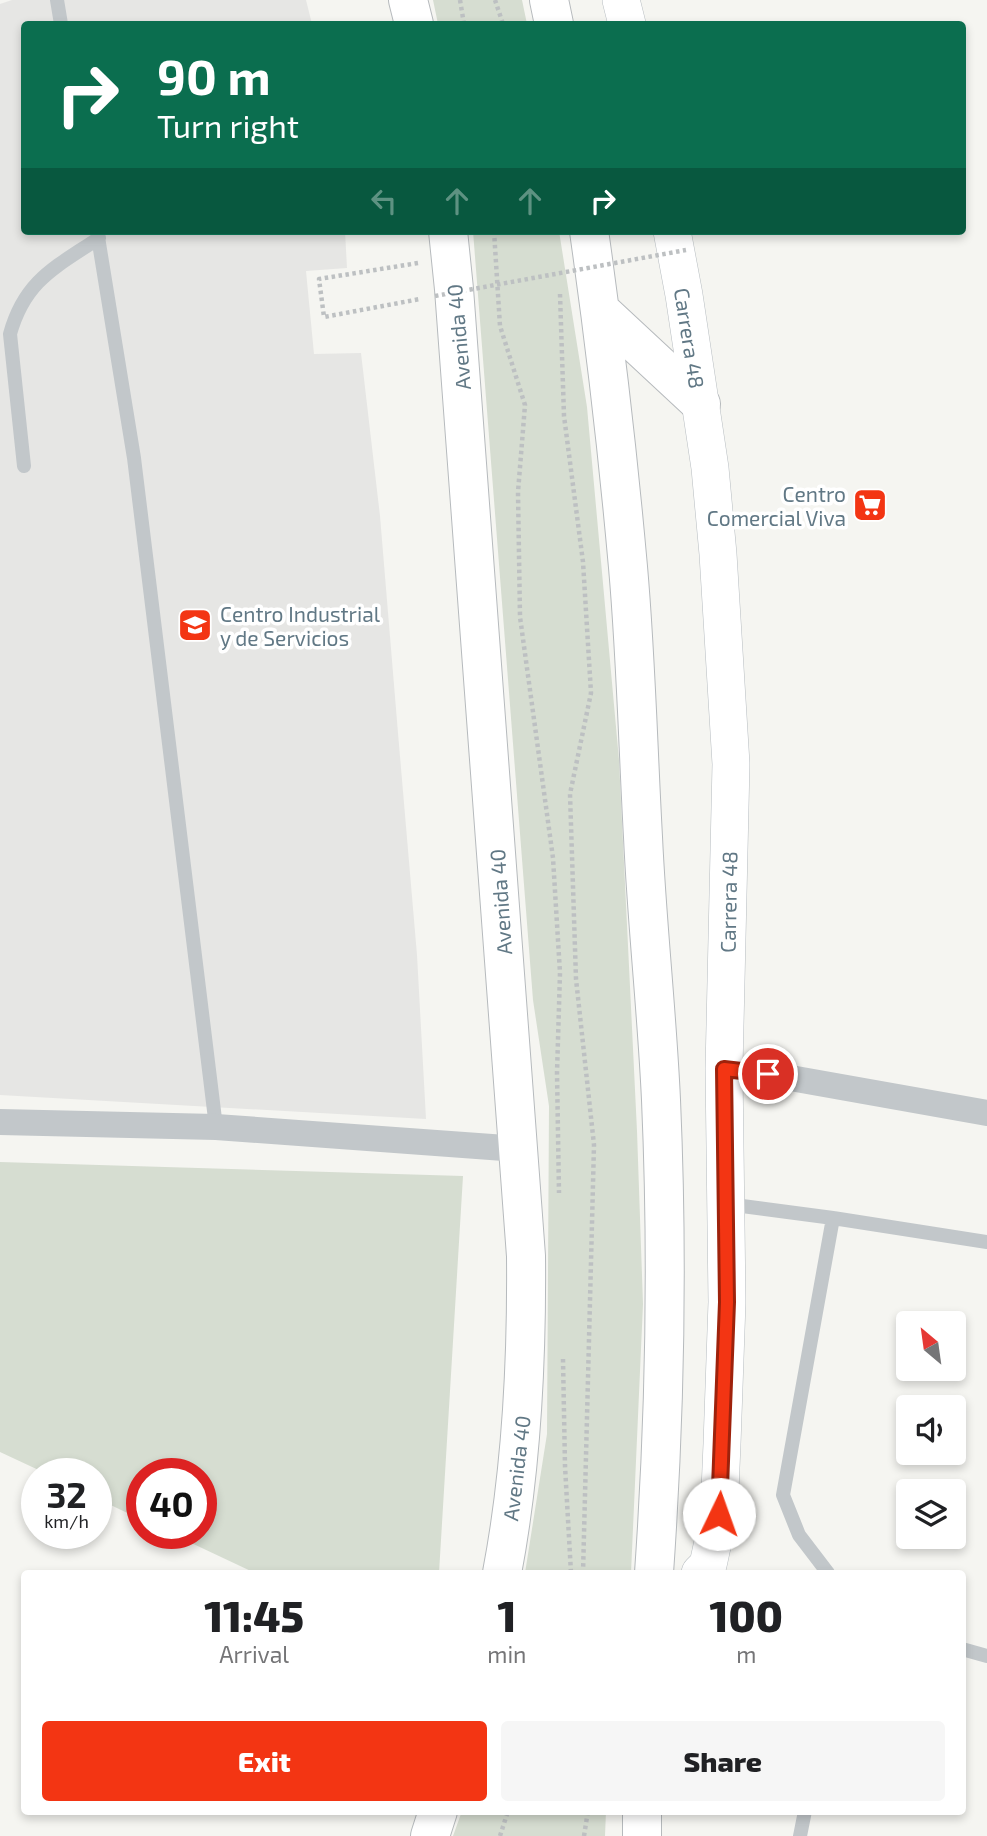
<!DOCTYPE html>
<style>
:root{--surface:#fff;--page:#f6f6f6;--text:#202124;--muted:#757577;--accent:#f33513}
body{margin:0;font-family:"Exo 2",sans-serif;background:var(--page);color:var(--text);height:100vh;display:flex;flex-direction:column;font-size:26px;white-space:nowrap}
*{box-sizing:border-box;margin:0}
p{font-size:23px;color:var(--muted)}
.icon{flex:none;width:38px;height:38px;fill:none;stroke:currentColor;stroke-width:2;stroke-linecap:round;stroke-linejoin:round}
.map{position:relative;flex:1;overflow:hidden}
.panel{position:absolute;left:21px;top:1570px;width:945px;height:245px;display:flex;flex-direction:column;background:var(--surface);border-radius:7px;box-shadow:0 4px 10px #0003}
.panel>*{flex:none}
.top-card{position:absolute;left:21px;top:21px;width:945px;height:214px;border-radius:7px;box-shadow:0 4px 10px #0003;background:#0b6e4f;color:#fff;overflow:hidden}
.needle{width:46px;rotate:331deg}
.fabs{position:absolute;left:896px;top:1311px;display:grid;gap:14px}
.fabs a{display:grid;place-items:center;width:70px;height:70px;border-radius:7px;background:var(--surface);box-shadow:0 4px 10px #0003;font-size:35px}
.speed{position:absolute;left:21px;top:1458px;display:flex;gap:14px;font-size:35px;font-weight:700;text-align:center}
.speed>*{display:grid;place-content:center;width:91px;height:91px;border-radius:50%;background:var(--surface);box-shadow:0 4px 10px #0003;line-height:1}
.speed small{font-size:18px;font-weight:400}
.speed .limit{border:10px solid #d22;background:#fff;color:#111}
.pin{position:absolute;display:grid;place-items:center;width:60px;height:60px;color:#fff;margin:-30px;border:4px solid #fff;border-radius:50%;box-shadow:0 2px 7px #0007}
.me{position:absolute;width:77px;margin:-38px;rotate:3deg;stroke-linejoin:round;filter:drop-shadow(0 0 5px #0008)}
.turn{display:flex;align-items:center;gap:24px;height:147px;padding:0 21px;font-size:32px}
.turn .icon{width:91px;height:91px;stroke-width:2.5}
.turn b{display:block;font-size:49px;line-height:60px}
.lanes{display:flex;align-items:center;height:66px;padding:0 21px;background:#0003;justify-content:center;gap:35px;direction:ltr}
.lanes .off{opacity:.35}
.eta{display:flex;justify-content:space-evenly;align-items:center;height:119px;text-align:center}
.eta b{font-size:42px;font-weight:800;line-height:49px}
.primary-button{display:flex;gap:14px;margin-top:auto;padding:14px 21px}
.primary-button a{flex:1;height:80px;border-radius:7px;background:var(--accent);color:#fff;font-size:28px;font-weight:800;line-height:80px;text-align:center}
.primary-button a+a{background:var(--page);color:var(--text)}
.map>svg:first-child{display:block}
.built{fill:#e6e6e4}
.green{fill:#d6ddd1}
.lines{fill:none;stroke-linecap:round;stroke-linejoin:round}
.secondary-casing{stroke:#b6bcc0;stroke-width:38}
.highway-casing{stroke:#b6babd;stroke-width:40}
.path{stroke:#bdc0c2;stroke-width:4.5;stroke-dasharray:3.5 3.5;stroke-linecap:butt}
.lane{stroke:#c2c7ca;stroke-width:14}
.street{stroke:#c2c7ca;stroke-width:26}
.secondary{stroke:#fff;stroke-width:37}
.highway{stroke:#fff;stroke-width:38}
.path-bridge{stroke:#bdc0c2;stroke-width:4.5;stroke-dasharray:3.5 3.5;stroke-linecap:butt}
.route-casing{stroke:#9e220c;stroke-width:18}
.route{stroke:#f33513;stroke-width:12}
.labels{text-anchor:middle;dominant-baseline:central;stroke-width:7;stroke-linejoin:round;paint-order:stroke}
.street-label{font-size:21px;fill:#617885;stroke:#fff}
.poi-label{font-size:21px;fill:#617885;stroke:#fff;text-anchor:end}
</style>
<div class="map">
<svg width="987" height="1836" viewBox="0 0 987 1836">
<rect width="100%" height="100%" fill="#f5f5f1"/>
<path class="built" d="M12,0H306L312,24H24V231H345L347,268L306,271L314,354L361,353L380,516L398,733L417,955L426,1119L0,1095V4Z"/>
<path class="green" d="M433,0H522L527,24H438Z
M473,231H559L587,407L619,760L637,1131L643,1304L631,1573H525L547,1434L549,1106L533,1000Z
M0,1162L463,1176L439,1573H255L170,1533H201V1474H142V1520L96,1498V1474L45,1473L0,1452Z
M462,1811H606L605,1836H453Z"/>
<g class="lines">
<g class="secondary-casing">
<path id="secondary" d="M621,0L627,24
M672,231L684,295L710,468L718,554L731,764L724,1069L727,1302L722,1444L719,1514L708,1565L700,1573"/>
</g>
<g class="highway-casing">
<path id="highway" d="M408,0L414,24
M549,0L554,24
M448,231L454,289L526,1256C527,1362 522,1468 502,1573
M589,231C605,343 618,455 628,567C636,657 638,747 643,837C647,925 657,1012 661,1100C668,1258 665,1416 654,1573
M601,311L701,404
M430,1836L438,1811
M642,1836V1811"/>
</g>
<path class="path" d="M460,0L464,24
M495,0L503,24
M494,231L500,326L525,405L518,492L520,617L553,858L560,973L557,1073L559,1193
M418,263L319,279L324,317L420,299
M560,294L564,416L583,562L591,693L570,794L576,979L594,1145L583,1573
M563,1359L565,1466L571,1573
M500,1836L508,1811
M584,1836L588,1811"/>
<path class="lane" d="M57,0L61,24
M97,231L134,458L216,1127
M24,466L10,334C25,280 56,267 99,238
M727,1204L833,1218L987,1242
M828,1573L799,1535L783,1495L833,1218
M962,1649L987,1656
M800,1836L805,1811"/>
<path class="street" d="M724,1069L768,1074L987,1113
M0,1122L216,1127L519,1149"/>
<use href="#secondary" class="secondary"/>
<use href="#highway" class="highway"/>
<path class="path-bridge" d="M435,296L686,250"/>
</g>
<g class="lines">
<g class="route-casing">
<path id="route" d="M719,1514L727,1302L724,1069L768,1074"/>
</g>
<use href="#route" class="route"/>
</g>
<defs>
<g id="supermarket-square" transform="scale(1.75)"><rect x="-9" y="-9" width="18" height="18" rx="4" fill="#f33513" stroke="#fff"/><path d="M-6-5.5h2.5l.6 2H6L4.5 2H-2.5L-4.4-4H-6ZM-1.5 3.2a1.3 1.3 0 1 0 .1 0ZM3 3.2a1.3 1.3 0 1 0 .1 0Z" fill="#fff"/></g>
<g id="university-square" transform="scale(1.75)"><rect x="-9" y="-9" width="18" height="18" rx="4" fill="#f33513" stroke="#fff"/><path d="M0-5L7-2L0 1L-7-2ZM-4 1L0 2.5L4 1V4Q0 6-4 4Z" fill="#fff"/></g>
</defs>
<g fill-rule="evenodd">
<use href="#supermarket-square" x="870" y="505"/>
<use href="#university-square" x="195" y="625"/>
</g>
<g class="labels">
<g class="street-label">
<text transform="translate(458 337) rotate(-95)">Avenida 40</text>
<text transform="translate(690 338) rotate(81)">Carrera 48</text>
<text transform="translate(500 902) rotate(-94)">Avenida 40</text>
<text transform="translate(728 902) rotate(-89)">Carrera 48</text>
<text transform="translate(516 1468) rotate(-83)">Avenida 40</text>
</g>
<g class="poi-label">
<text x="846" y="493">Centro<tspan x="846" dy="24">Comercial Viva</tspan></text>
<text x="220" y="613" text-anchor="start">Centro Industrial<tspan x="220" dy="24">y de Servicios</tspan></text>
</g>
</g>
</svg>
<div class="fabs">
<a><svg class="needle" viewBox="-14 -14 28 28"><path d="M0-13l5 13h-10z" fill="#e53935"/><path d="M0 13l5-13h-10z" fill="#757577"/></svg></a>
<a><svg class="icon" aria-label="sound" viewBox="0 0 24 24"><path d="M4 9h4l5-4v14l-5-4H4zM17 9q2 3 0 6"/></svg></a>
<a><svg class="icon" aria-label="layers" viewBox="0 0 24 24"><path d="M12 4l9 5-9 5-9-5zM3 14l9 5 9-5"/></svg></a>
</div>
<div class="speed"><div>32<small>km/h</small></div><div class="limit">40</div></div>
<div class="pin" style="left:768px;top:1074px;background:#d93025"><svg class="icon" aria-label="arrive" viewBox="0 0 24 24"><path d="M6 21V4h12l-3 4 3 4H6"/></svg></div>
<svg class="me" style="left:719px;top:1514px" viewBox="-20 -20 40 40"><circle r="19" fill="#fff"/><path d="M0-13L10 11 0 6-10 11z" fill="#f33513"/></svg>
<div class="top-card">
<div class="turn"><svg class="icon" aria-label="right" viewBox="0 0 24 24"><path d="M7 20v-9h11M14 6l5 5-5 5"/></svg><div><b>90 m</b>Turn right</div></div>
<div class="lanes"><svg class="icon off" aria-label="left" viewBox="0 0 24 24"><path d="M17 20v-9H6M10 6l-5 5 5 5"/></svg><svg class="icon off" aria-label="ahead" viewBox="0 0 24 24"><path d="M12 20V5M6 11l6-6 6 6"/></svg><svg class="icon off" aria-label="ahead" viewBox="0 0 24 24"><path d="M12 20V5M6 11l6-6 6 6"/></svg><svg class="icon" aria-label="right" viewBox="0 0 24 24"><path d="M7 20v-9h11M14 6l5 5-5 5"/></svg></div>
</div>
<section class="panel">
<div class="eta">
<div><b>11:45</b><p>Arrival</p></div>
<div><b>1</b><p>min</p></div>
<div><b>100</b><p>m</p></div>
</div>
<div class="primary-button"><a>Exit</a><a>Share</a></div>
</section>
</div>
